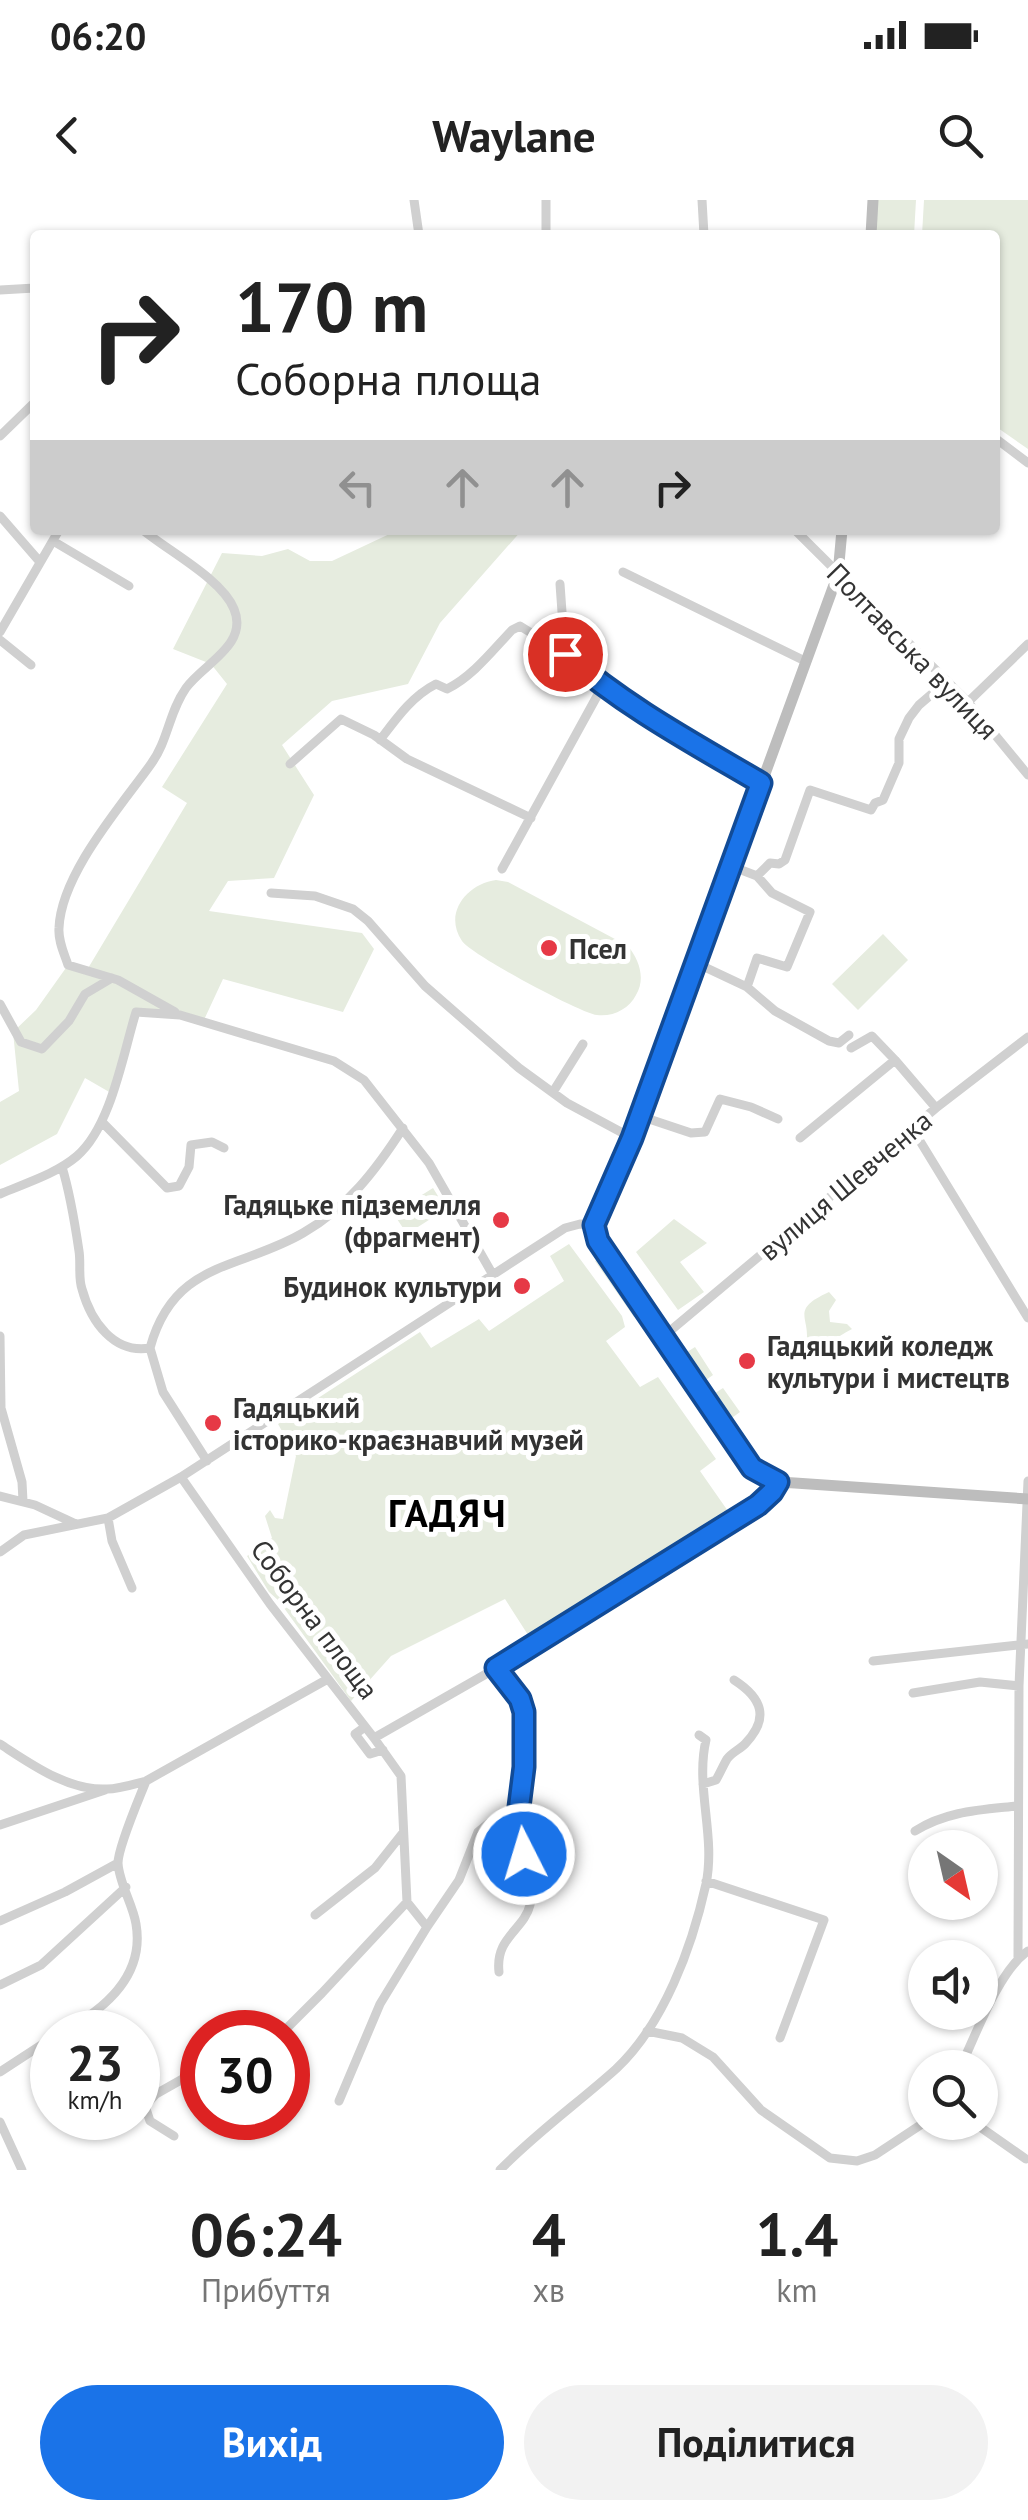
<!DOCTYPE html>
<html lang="uk">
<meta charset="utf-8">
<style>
:root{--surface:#fff;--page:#f2f2f2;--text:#222;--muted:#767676;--accent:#1a73e8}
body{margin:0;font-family:"PT Sans",sans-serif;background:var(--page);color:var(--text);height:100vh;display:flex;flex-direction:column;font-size:38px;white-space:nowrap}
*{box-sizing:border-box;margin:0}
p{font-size:32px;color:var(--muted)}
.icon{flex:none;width:55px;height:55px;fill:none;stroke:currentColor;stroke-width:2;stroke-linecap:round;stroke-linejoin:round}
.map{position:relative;height:1970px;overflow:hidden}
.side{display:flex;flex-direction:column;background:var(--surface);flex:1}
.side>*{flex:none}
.hud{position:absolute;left:30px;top:30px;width:970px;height:305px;border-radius:10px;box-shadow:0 2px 8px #0004;background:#fff;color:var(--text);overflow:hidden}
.needle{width:65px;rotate:146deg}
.fabs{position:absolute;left:908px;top:1630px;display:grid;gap:20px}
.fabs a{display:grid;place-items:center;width:90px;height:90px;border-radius:50%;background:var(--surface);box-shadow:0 2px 8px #0004;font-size:50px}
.speed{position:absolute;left:30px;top:1810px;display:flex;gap:20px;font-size:50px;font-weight:700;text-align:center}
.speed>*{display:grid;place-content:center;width:130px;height:130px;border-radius:50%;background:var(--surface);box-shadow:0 2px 8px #0004;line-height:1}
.speed small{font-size:25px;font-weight:400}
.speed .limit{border:15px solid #d22;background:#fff;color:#111}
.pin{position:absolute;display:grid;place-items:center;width:85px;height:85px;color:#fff;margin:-42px;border:5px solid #fff;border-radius:50%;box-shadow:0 2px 10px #0007}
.me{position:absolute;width:110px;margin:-55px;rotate:355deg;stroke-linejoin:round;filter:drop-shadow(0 0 8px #0008)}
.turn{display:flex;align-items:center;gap:35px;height:210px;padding:0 40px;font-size:45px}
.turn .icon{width:130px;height:130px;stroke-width:2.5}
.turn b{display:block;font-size:70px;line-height:85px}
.lanes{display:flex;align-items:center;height:95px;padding:0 40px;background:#0003;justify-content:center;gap:50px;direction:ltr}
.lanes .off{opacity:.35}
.eta{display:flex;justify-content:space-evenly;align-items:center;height:170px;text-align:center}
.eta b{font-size:60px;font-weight:600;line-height:70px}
.action{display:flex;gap:20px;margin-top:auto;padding:20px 40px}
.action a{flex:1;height:115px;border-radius:60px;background:var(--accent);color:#fff;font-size:40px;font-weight:600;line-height:115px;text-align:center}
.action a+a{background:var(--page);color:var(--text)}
.status{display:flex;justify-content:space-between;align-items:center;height:70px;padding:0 50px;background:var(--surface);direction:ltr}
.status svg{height:28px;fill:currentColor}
header{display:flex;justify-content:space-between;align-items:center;height:130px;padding:0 40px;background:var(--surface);font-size:45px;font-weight:600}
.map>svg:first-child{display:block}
.green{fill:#e6ecdf}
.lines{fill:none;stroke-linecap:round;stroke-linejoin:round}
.street{stroke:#d0d0d0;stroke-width:9}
.secondary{stroke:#bdbdbd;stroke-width:11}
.route-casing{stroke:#114b97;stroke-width:25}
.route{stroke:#1a73e8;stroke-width:18}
.poi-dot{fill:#e63946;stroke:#fff;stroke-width:4}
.labels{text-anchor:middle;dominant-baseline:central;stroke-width:10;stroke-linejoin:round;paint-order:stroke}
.street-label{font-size:28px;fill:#333;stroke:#fff}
.poi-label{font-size:28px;font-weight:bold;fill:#333;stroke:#fff;text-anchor:start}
.district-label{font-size:38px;font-weight:bold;letter-spacing:2.5px;fill:#000;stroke:#fff}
</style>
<div class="status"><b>06:20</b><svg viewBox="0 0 49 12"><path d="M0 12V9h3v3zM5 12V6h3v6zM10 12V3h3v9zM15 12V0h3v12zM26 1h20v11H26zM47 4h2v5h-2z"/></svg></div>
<header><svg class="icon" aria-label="back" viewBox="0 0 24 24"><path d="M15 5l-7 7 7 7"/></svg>Waylane<svg class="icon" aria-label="search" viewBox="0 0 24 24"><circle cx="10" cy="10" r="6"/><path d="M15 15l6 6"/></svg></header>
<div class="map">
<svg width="1028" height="1970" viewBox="0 0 1028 1970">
<rect width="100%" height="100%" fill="#fff"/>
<path class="green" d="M878,0H916L914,35H875Z
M924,0H1028V249L995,226V35H922Z
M398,330H522L440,423L408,484L332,501L282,545L314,595L274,678L228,681L209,711L362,733L374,749L343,812L223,779L203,822L137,812L111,893L85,878L57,934L0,965V902L19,891L13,832L36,810L68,765L87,770L187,603L162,587L227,484L211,464L173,449L222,353L262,356L288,349L310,361H332Z
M496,680L508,682L628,746C639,760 646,778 636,795C629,809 613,817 597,815C582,814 470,754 462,741C443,713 467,684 496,680Z
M883,734L908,760L858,810L832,784Z
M433,988L446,1009L407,1034L393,1013Z
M674,1019L707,1043L680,1062L704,1092L678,1110L636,1052Z
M569,1044L622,1116L625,1127L606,1141L640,1187L658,1177L716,1259L700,1271L730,1314L530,1438L505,1399L391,1456L351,1501L279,1401L269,1392L247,1356L272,1338L265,1316L270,1310L275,1318L283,1319L296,1256L278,1224L420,1132L431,1148L479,1119L489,1131L564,1081L550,1056Z
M600,1057L640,1113L634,1117L595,1061Z
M829,1092L836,1100L829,1111L830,1122L847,1124L852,1129C835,1137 827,1149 808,1154L804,1152C816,1118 785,1112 829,1092Z
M695,1147L713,1175L703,1182L684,1154Z
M723,1188L740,1212L729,1220L712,1195Z"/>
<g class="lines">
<path class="street" d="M414,0L419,35
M702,0L704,35
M546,35V0
M0,90L35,88
M0,236L35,202
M995,238L1028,263
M0,316L40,362
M143,330C168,351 222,379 234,409C249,445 203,464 186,488C169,512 168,541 151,564C121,606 61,674 59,728C58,741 64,753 68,765L118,780L175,812
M795,330L968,502L1028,575
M53,341L129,386
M623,372L805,461
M560,384L565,454
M0,432L59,330
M0,440L31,465
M968,502L1028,444
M380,540C396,519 412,496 436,484L447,489C473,476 492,451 512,430L520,426L565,454L602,487L634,509L761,583
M290,564L341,519L374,535L407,559L531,618
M731,666L757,676L770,663L779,664L785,660L810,590L871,610L875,603L883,600L899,563V539L909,518L919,505L947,481
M502,669L602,487
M271,693L315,696L353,709L368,721L425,786L519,868L567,903L632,938
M696,763L747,787L757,758L787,767L810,712L772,693L757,676
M747,787L775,811L829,841L839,843L849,835
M0,804L21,842L42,849L69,821L85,794L112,778
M851,848L872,836L895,860
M553,892L583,844
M640,916L691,933L705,932L720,899L751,907L778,919
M102,922L167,988L179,986L189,967L191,945L212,942L224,948
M912,928L1028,1118
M800,938L895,860L936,908
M62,967C70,993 75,1024 79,1051C81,1063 78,1078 82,1089C91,1122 114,1154 150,1148
M0,994C26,983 56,974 77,956C111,927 123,854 136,812L180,815L334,861L364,880L429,963L493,1075
M0,1136L1,1208L22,1282L23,1301
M664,1136L936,908L1028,837
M150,1148C174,1060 240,1070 303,1033C347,1008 376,970 403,928
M150,1148L163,1192L207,1261
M181,1277L270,1404L374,1538L486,1474L758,1305L777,1282
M0,1296L35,1305L76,1324
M108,1318L112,1341L132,1388
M0,1352L24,1335L108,1318L181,1277L565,1028L580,1024L594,1025
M873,1461L1028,1444
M496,1468C503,1478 514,1488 519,1499C534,1525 519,1592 517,1622C515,1650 537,1675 530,1705C524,1730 495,1737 499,1772
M913,1493L980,1482L1019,1486
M365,1527L355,1534L370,1554L383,1550
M0,1544C31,1564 68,1591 107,1589C120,1589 134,1584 146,1581L326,1480
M703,1584L716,1580C720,1573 723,1566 727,1559C731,1553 740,1549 745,1544C770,1518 762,1498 734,1480
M0,1625L105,1590
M915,1631C947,1611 980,1610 1017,1606
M706,1681L824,1720L780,1838
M315,1715L375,1668L402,1634
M0,1721L65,1692L118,1663
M427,1727L459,1680L478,1632L489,1623H517
M1018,1757L1019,1486L1028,1281
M0,1785L41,1765L126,1687
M647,1831L682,1838L713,1857L761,1910L830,1958L857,1961L875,1955L925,1922
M62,1832C104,1810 145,1776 136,1724C133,1705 119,1683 118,1663C118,1647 139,1599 146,1581
M278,1832L286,1829L322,1793L407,1702L401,1576L374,1538
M960,1868C976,1835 999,1770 1028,1751
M0,1872L52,1838
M339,1901L380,1804L427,1727L407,1702
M0,1922L22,1970
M973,1922L1026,1959
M174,1936L150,1921L145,1906L156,1894L202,1868
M500,1970C536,1933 578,1903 616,1869C664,1824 692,1747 706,1684C716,1636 695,1587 706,1540L699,1535"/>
<path class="secondary" d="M871,35L873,0
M842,330L838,374L632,938L594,1025V1032L752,1267L777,1282L795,1283L1028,1299"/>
</g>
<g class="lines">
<g class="route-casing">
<path id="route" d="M524,1654L517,1623L524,1567V1512L520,1499L496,1468L758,1305L772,1292L778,1282L752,1268L598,1041L594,1025L632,938L761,583C693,543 624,506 565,454"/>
</g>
<use href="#route" class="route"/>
</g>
<g class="poi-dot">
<circle cx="549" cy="748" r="10"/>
<circle cx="501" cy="1020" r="10"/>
<circle cx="522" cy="1086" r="10"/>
<circle cx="747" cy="1161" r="10"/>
<circle cx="213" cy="1223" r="10"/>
</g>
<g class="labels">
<g class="street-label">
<text transform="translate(913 451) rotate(46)">Полтавська вулиця</text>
<text transform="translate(845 985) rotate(-40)">вулиця Шевченка</text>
<text transform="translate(315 1419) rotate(53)">Соборна площа</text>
</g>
<g class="poi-label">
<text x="569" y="748">Псел</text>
<text x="481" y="1004" text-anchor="end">Гадяцьке підземелля<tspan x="481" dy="32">(фрагмент)</tspan></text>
<text x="502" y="1086" text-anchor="end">Будинок культури</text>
<text x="767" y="1145">Гадяцький коледж<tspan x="767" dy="32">культури і мистецтв</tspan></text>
<text x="233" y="1207">Гадяцький<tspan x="233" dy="32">історико-краєзнавчий музей</tspan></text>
</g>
<g class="district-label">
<text x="448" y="1312">ГАДЯЧ</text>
</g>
</g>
</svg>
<div class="fabs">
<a><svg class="needle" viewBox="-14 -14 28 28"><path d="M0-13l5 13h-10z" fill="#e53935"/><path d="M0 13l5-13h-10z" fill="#767676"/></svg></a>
<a><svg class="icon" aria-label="sound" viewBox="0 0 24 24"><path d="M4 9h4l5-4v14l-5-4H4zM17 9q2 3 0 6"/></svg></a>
<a><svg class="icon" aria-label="search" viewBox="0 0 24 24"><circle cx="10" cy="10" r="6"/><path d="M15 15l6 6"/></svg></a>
</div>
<div class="speed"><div>23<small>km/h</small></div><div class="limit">30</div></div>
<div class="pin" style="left:565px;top:454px;background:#d93025"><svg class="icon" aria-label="arrive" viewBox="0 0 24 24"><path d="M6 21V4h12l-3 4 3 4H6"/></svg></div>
<svg class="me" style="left:524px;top:1654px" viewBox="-20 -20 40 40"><circle r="17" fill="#1a73e8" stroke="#fff" stroke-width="3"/><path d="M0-11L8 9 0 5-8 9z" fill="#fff"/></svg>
<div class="hud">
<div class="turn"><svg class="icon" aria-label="right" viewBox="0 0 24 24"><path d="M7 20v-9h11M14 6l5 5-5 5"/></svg><div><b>170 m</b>Соборна площа</div></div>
<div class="lanes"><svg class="icon off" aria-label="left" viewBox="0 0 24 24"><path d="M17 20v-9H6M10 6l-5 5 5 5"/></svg><svg class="icon off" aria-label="ahead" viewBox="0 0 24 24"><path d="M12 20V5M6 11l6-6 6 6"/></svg><svg class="icon off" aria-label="ahead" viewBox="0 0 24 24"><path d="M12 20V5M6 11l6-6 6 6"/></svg><svg class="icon" aria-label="right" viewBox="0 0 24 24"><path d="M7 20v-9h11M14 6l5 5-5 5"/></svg></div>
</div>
</div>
<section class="side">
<div class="eta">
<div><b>06:24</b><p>Прибуття</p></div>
<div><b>4</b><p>хв</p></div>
<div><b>1.4</b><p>km</p></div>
</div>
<div class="action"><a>Вихід</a><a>Поділитися</a></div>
</section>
